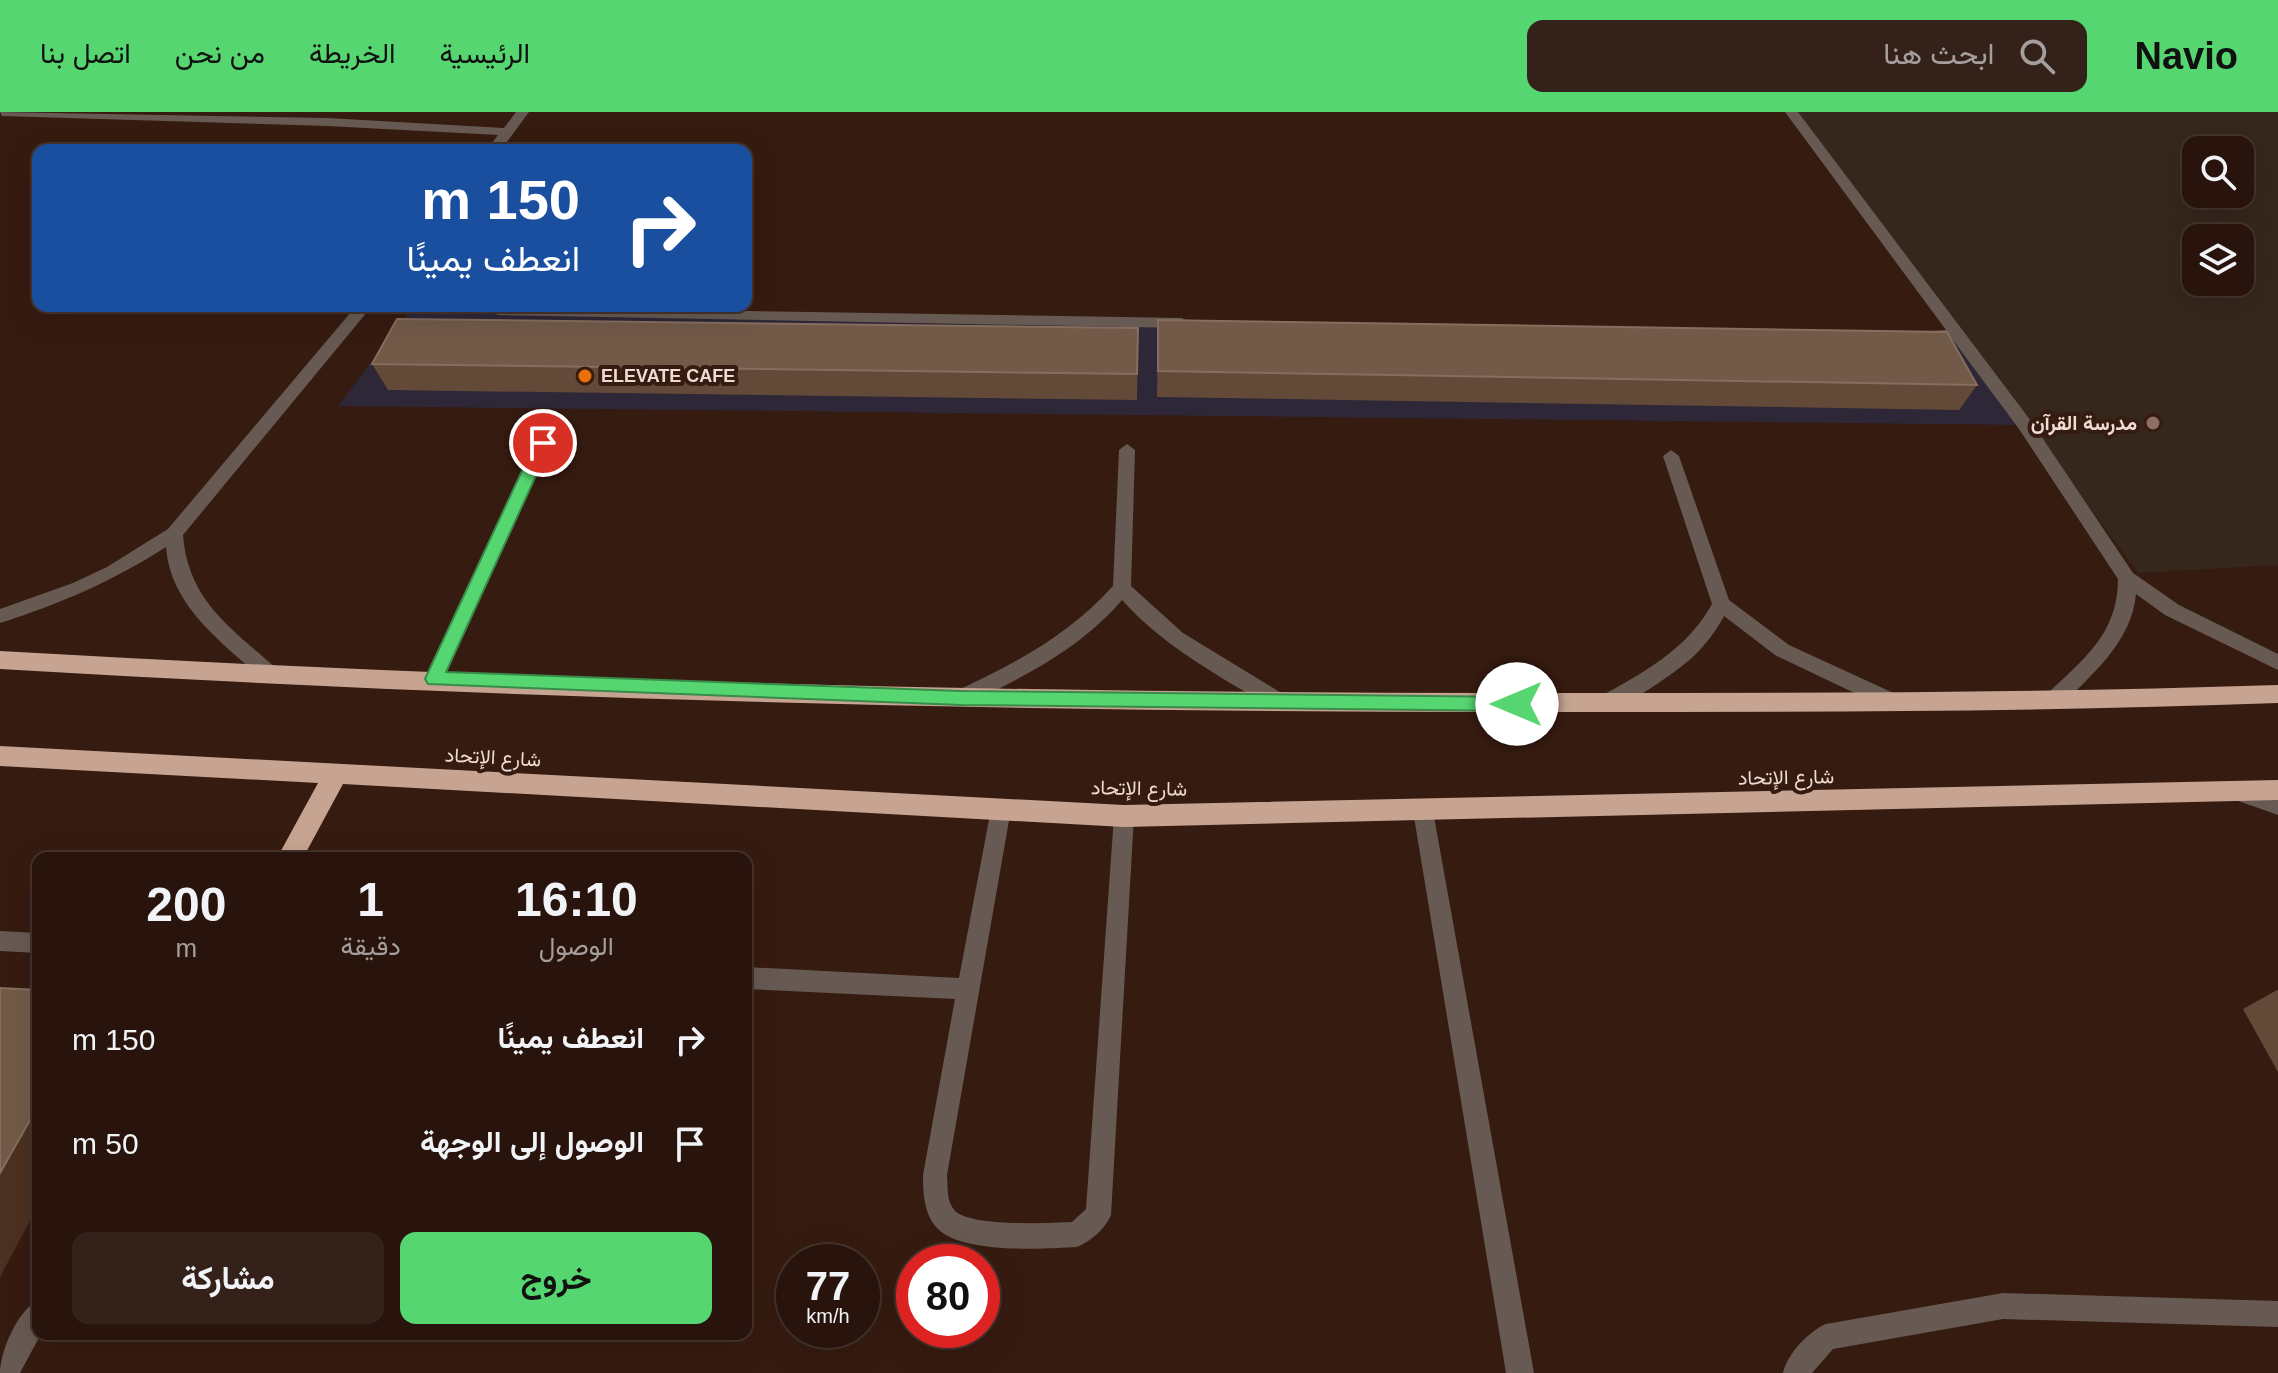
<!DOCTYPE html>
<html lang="ar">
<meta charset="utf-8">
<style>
:root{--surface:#28140c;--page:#34211a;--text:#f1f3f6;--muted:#a59e9d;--line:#44332d;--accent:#56d671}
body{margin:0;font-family:Arial,Vazirmatn,sans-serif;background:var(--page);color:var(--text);direction:rtl;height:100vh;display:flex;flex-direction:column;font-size:30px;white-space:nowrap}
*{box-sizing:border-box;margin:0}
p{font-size:26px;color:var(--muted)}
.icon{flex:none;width:44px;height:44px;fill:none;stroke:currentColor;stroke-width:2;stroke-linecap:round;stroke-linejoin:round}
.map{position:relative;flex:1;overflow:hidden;direction:ltr}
.side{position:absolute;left:32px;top:740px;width:720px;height:488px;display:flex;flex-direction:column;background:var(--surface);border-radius:16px;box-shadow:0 8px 32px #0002,0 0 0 2px var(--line);direction:rtl}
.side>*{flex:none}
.top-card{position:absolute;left:32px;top:32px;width:720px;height:168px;border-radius:16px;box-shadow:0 8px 32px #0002,0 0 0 2px var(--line);direction:rtl;background:#1a4fa0;color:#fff;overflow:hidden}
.buttons{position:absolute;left:2182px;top:24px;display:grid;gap:16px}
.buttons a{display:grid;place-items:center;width:72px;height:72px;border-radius:16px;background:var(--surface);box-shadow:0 8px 32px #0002,0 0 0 2px var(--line);font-size:40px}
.speed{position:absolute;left:776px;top:1132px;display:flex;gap:16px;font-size:40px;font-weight:700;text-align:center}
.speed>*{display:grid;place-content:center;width:104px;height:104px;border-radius:50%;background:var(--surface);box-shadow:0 8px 32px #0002,0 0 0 2px var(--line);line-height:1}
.speed small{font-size:20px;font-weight:400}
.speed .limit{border:12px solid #d22;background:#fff;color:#111}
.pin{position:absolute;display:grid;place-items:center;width:68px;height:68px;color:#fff;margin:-34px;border:4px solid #fff;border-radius:50%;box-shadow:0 2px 8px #0007}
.me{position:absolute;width:88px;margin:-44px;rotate:270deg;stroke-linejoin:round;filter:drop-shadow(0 0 6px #0008)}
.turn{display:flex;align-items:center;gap:28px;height:168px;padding:0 40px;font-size:36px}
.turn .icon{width:104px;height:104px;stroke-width:2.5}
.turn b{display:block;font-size:56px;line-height:68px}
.eta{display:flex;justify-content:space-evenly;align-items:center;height:136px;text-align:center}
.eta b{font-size:48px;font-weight:700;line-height:56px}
.cta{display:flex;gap:16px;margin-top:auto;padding:16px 40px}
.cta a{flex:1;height:92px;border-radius:16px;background:var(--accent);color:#111;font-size:32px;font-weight:700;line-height:92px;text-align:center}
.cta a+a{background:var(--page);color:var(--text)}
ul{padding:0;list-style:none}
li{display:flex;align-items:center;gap:24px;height:104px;padding:0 40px}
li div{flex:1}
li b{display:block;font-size:30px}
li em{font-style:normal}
header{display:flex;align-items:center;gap:48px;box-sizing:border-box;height:112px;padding:0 40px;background:var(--accent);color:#111}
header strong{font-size:38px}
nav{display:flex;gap:44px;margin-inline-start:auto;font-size:28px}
.search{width:560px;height:72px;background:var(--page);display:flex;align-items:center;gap:20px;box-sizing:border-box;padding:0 28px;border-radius:16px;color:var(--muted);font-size:30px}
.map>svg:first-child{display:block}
.commercial{fill:#2e2737}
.education{fill:#36271c;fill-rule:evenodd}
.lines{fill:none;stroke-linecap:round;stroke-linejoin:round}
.minor{fill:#675a52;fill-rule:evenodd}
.highway{fill:#c6a491;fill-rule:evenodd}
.wall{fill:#634a38}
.shaded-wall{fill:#4b3121}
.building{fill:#725a48;stroke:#866e5e;stroke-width:2}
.route{fill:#56d671;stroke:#388b49;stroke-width:2}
.food-dot{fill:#e8710a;stroke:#361b10;stroke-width:3}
.education-dot{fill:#8d6e63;stroke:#361b10;stroke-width:3}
.labels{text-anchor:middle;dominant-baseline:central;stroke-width:8;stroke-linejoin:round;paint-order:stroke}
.far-poi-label{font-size:18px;font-weight:bold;fill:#eedbd3;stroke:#361b10;text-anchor:start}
.poi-label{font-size:20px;font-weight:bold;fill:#eedbd3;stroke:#361b10;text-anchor:end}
.street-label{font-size:20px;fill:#eedbd3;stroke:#361b10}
</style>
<header>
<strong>Navio</strong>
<div class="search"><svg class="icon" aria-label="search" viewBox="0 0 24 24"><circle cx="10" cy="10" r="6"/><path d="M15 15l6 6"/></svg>ابحث هنا</div>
<nav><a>الرئيسية</a><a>الخريطة</a><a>من نحن</a><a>اتصل بنا</a></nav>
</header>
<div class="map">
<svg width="2278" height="1261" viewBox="0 0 2278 1261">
<rect width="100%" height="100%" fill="#361b10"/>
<path class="commercial" d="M410,199L1958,223L2025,313L338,294Z"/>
<path class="education" d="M1798,0H2278V453L2138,461ZM2196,38H2240V82H2196ZM2196,126H2240V170H2196Z"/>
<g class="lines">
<path class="minor" d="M0,0L327,6L504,16L516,0H529L501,38H487L498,23L327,14L2,4Z
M1785,0H1798L2031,309L2133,461L2179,493L2278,542V558L2165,503L2136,482C2132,530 2091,563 2059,596H2045L2042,590L2045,584C2082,548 2118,523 2118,467L2019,317L1953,228L1917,226V220L1946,218Z
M356,194H372L183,423C188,490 233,517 279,559L282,564L279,569H265C225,533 170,495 166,435C113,469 60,492 0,511V497L73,471L107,455L168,417Z
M502,195L1182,206L1190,211L1182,216L497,203V197Z
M543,325L551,331L444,567L441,572H427L424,567L535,331Z
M1127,332L1135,338L1131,474L1183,521L1288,585L1291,591L1288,597H1274C1221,565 1164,535 1122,488C1080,537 1025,564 968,592H954L951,586L954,580C1014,552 1068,524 1113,474L1119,338Z
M1671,338L1679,344L1729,488L1789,533L1900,584L1903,590L1900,596H1886L1775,543L1724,504C1716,519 1706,532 1694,544C1679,558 1616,604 1598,598L1595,592L1598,586C1642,561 1687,538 1712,492L1663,344Z
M2237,671L2278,685V703L2230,686L2227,680L2230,674Z
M1001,688L1008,691L1011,697L947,1063C948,1075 946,1089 955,1099C972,1115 1048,1111 1072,1110L1086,1097L1114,704L1117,698L1124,695L1131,698L1134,704L1111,1103C1105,1117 1091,1129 1077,1135C1043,1137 961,1142 937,1116C924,1102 923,1081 923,1063L955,887L746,877V855L959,866L991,697L994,691Z
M1423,690L1430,693L1433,699L1534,1261H1506L1413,699L1416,693Z
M0,819L38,821V841L0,839Z
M2003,1181L2278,1189V1215L2003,1207L1833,1237L1812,1261H1783C1787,1242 1809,1219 1826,1212Z
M38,1189V1222H41L20,1261H0C0,1240 18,1197 38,1189Z"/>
<path class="highway" d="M0,539C518,569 1038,582 1557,581C1797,581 2037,581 2278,573V591C2037,600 1797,600 1557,600C1038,601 518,588 0,557Z
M0,634L1124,693L2278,668V688L1124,715L343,672L303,746H277L318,671L0,654Z"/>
</g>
<path class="wall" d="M1158,208L1977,273L1959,298L1157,285Z
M1138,216L1137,288L388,278L372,252Z
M2277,878H2278V960L2243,897Z"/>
<path class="shaded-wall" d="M38,994V1094L0,1165V1061Z"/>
<path class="building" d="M397,207L1138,216L1137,262L372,252Z
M1158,208L1947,220L1977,273L1158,259Z
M0,876L38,878V994L0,1061Z"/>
<path class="route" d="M543,326L551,331L446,560L961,579L1517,585L1526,592L1517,599L961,593L428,572L425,567L535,331Z"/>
<circle class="food-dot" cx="585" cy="264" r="8"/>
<circle class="education-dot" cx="2153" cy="311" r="8"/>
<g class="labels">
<g class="far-poi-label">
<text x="601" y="264">ELEVATE CAFE</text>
</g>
<g class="poi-label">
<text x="2137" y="311">مدرسة القرآن</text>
</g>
<g class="street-label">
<text transform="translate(493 645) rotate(3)">شارع الإتحاد</text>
<text transform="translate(1786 665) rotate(-1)">شارع الإتحاد</text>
<text transform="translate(1139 676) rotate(1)">شارع الإتحاد</text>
</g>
</g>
</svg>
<div class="buttons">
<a><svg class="icon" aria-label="search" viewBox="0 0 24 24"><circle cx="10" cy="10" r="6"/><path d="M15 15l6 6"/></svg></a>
<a><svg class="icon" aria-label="layers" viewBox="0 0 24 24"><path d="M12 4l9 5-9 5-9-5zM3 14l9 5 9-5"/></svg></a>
</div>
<div class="speed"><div>77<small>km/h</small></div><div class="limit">80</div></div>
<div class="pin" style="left:543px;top:331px;background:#d93025"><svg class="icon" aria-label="arrive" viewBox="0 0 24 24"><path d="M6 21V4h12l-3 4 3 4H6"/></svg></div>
<svg class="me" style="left:1517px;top:592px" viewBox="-20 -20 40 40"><circle r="19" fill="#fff"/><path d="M0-13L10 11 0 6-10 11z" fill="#56d671"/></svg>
<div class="top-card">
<div class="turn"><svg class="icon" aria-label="right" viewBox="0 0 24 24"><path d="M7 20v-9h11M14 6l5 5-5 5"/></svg><div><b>150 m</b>انعطف يمينًا</div></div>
</div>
<section class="side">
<div class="eta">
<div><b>16:10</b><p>الوصول</p></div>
<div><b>1</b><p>دقيقة</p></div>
<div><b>200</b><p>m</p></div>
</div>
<ul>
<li><svg class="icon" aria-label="right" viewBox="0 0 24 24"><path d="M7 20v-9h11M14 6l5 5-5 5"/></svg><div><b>انعطف يمينًا</b></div><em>150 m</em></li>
<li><svg class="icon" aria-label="arrive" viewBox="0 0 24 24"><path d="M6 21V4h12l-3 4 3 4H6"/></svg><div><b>الوصول إلى الوجهة</b></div><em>50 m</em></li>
</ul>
<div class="cta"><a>خروج</a><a>مشاركة</a></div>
</section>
</div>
